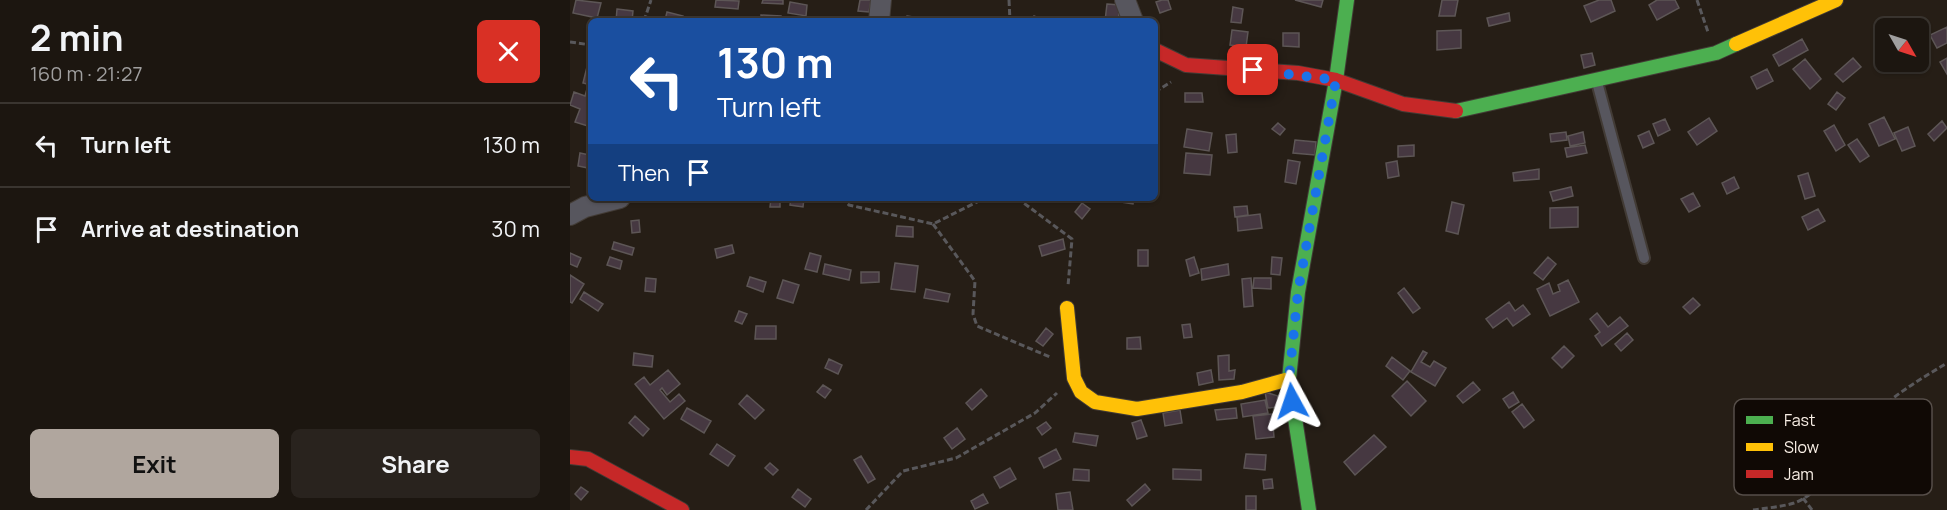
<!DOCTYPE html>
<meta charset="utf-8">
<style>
:root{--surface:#1c1610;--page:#29231e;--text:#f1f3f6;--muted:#a09f9f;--line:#3a3530;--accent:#b0a69e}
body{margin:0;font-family:Manrope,sans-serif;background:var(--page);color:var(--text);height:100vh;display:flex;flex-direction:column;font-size:22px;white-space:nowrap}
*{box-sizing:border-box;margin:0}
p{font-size:20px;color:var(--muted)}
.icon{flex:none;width:33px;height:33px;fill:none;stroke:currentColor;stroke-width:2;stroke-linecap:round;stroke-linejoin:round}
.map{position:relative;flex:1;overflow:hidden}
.side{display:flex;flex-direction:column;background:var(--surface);width:570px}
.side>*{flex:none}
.hud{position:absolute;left:18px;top:18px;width:570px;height:183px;border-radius:9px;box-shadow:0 2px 4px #0004,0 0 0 2px var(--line);background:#1a4fa0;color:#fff;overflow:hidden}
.needle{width:39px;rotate:129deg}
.fabs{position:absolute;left:1305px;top:18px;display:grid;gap:12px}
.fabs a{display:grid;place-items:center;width:54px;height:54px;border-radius:9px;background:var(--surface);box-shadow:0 2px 4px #0004,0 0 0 2px var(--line);font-size:30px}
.pin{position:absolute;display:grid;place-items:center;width:51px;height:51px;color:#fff;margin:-26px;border-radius:12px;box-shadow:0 3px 9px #0006}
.me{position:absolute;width:66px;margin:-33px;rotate:355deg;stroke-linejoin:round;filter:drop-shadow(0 0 4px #0008)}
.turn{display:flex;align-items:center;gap:21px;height:126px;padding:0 30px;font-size:27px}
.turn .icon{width:78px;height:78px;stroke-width:2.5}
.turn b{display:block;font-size:42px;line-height:51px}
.then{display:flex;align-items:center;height:57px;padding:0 30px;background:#0003;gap:12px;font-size:22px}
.round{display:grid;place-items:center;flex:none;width:63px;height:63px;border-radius:9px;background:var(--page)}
.overview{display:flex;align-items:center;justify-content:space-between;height:102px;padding:0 30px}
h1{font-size:36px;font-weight:700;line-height:45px}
.action{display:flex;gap:12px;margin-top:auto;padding:12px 30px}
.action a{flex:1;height:69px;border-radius:9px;background:var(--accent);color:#111;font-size:24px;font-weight:700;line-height:69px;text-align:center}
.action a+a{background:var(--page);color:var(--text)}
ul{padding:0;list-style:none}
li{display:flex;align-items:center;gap:18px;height:84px;padding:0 30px;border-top:2px solid var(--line)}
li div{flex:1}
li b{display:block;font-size:22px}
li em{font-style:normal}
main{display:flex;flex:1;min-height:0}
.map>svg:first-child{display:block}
.building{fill:#463841;stroke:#5d5656;stroke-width:1.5}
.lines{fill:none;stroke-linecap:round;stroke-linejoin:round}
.lane-casing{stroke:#423b35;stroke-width:14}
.street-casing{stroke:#423b35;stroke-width:22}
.fast-casing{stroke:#423b35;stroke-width:16}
.slow-casing{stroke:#423b35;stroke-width:16}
.jam-casing{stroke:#423b35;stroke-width:16}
.path{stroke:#59585b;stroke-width:3;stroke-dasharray:6 3;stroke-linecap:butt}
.lane{stroke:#57565e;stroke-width:10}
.street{stroke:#57565e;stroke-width:20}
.fast{stroke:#4caf50;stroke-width:14}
.slow{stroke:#ffc107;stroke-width:14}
.jam{stroke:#c62828;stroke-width:14}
.route{stroke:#1a73e8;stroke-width:10;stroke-dasharray:0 18}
.key{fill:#100905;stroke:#564e49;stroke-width:1.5}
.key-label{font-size:16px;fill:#faf0e7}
</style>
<main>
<section class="side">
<div class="overview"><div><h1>2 min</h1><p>160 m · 21:27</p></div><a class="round" style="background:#d93025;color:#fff"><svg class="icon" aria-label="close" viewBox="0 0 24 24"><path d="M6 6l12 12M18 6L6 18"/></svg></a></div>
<ul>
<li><svg class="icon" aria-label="left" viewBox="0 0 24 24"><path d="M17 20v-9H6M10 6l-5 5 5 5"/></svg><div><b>Turn left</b></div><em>130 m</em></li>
<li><svg class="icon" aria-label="arrive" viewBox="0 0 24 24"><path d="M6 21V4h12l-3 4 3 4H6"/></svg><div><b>Arrive at destination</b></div><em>30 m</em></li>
</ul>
<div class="action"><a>Exit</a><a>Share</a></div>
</section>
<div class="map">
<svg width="1377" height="510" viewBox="0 0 1377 510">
<rect width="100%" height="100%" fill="#261e16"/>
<path class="building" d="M6,0L31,3L27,18L3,13Z
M146,0L169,1L168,9L145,7Z
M193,0H213V4L192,3Z
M290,0H301L299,12L288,11Z
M592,0H598L601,9L590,13L586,2Z
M725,0H753L751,7Z
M872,0H888L885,16H869Z
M1029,0H1041L1045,11L1021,22L1014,6Z
M1087,0H1105L1109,8L1087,20L1079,5Z
M220,2L237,5L236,16L218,13Z
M537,4L550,5L548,21H535Z
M663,7L673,9L671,23L661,22Z
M47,9L63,11L62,21H46Z
M97,12L113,16L112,21L95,20Z
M939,13L940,21L919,26L917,18Z
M191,15L211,16V21H191Z
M337,16L349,18V21H336Z
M464,16L476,21H462Z
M167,18V21H150V19Z
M1377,27V43L1367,48L1360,35Z
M662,30L678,32L676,47L660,45Z
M891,30V48L867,50V31Z
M713,33H729V47L713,46Z
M1232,39L1238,50L1209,66L1203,55Z
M21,51V85L13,83Z
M1022,53L1025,65L1014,68L1011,55Z
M1283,58L1291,67L1273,82L1265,74Z
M1377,58V74L1370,62Z
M1235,59L1251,79L1240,89L1223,69Z
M1197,69L1203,81L1187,89L1181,77Z
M17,89L21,90V127L5,122L10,109L0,105L4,92L15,96Z
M1267,92L1275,98L1266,110L1258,104Z
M615,93H632L633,102H615Z
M1314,117L1325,139L1309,146L1299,124Z
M1139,118L1147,131L1127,145L1118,132Z
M1095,119L1100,130L1088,136L1083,124Z
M1372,121L1377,128L1364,141L1358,134Z
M708,123L715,129L710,135L702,129Z
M1264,125L1275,145L1266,151L1254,131Z
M1338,127L1345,146L1332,151L1324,133Z
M617,129L642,133L639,151L614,147Z
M1079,131L1084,143L1073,148L1068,136Z
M996,132L997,140L981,142L980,134Z
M1013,132L1015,143L1000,146L998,136Z
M666,134L667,152L658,153L656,135Z
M1287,139L1299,156L1290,162L1278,145Z
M725,140L746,142L745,155L723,153Z
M844,145V156L828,157V146Z
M1015,145L1017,153L997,157L995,148Z
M10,153L20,155L18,168L8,166Z
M616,153L642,155L640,175L614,173Z
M718,160L730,162L726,184L715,182Z
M827,161L829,176L818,178L816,163Z
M969,169V179L944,181L943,173Z
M1238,173L1245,196L1235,199L1228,176Z
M1164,177L1169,188L1157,194L1152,183Z
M1001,187L1003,196L983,201L980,192Z
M1123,193L1130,206L1119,212L1111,199Z
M201,198H210V207H200Z
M221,198H234L233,207L220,205Z
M551,198H564L563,204L550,202Z
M882,202L894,205L888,234L876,231Z
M512,203L520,209L512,219L505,212Z
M677,206L678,215L665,217L664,207Z
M1008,207V227L980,228V208Z
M1248,209L1255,221L1238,230L1232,217Z
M690,214L692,228L668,231L667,217Z
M69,220L70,232L62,233L61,221Z
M327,226L343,227V237L326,236Z
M493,239L495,249L472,256L469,246Z
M44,242L64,248L62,255L42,249Z
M162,245L164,253L147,258L145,249Z
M568,250H578V266H568Z
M0,253L11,258L7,267L0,264Z
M240,253L251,256L247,272L235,269Z
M40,257L52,261L50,269L37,265Z
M624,257L629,273L620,276L616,260Z
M702,257L712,258L710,275L701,274Z
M978,257L986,264L973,280L964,273Z
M325,263L348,266L345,292L321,289Z
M255,264L281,270L279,280L253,274Z
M658,264L659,275L632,280L631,269Z
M291,272H309V282L291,283Z
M0,275L14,284L2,303L0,302Z
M180,277L196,282L193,292L177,286Z
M76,278L86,279L85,292L75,291Z
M681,278L683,306L674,307L672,279Z
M684,278H701V289L683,288Z
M213,280L229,285L223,303L207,298Z
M998,280L1009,302L980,316L967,289L979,283L983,294L990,291L988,285Z
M834,288L850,308L843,313L828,293Z
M356,289L380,294L378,302L354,298Z
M14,292L33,304L28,311L10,299Z
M1123,298L1130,305L1120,314L1113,307Z
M939,302L945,311L953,305L960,314L943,326L937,318L923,328L916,319Z
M169,311L177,314L172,324L165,321Z
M1027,313L1038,327L1050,317L1058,326L1032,346L1025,336L1030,332L1020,319Z
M620,324L622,337L614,338L612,325Z
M186,326H206V339H185Z
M476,328L483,334L473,346L466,341Z
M1057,333L1063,340L1051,351L1045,344Z
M570,337L571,349H557V338Z
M994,346L1004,356L992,368L982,358Z
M853,351L857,353L851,362L860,367L864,361L876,368L865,386L841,372Z
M64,353L83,356L82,367L63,365Z
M659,355V371L665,370L664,379L649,380L648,356Z
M822,357L840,371L833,380L816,366Z
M259,359L272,365L268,374L255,368Z
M98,370L110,384L97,395L92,388L90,390L100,402L109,394L115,401L94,419L65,384L74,377L80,385Z
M641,370L643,382L629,385L627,373Z
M837,381L856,401L841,416L822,396Z
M903,382L910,390L893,403L887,396Z
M253,385L261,390L255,398L247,392Z
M411,389L417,396L402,410L396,403Z
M695,392L708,396L710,407L698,408Z
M943,392L949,402L939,408L933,399Z
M177,395L194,410L185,419L169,404Z
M695,400L698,413L673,417L671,404Z
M952,404L964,420L954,428L942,412Z
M117,408L141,421L134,433L111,419Z
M666,408L667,418L647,420L645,410Z
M610,410L612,423L595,426L593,413Z
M702,414L704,437L686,439L683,416Z
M65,416L79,429L73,436L59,423Z
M571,420L577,436L567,439L562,423Z
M476,422L481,428L472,435L467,428Z
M387,428L395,439L382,449L374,438Z
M505,433L528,436L526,446L503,442Z
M804,435L816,447L785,475L774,462Z
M147,444L165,456L158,466L140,454Z
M486,449L491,459L474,468L469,458Z
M676,454L696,455L695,470L674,468Z
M291,456L305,479L298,483L284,460Z
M200,463L208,470L203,475L195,468Z
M440,468L446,479L430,488L424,477Z
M504,469L519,470V481L503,480Z
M603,469L631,470V480L603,479Z
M702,479L703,488L694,489L693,480Z
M575,484L580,490L562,506L557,500Z
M11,487L18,492L11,500L5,494Z
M228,489L241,499L235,507L222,497Z
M500,492L503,510H488L486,494Z
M413,494L418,503L405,509L401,501Z
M676,496H686V510H676Z"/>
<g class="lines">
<g class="lane-casing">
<path id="lane" d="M1027,82L1074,258"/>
</g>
<g class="street-casing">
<path id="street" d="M555,0L563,21
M309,21L311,0
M0,215L15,207L50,198"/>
</g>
<g class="fast-casing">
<path id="fast" d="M886,111L1146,53L1166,44
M739,510L719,379L728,292L766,80L777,0"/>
</g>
<g class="slow-casing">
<path id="slow" d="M1166,44L1266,0
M497,308L504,378L511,392L525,402L567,409L672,392L719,379"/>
</g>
<g class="jam-casing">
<path id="jam" d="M585,50L616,65L728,73L766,80L833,104L886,111
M0,457L18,459L112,510"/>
</g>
<path class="path" d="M439,0L440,21
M1127,0L1138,32
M74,21L81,0
M0,42L21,45
M585,92L601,82
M271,198L279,205L363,224L415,198
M447,198L502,239L498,286
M363,224L405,281L403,314L407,326L480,357
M1233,498L1242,510
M296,510L333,471L386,458L465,413L487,393
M1183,510C1196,508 1211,507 1224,503C1256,492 1281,443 1302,418C1322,395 1351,379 1377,363"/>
<use href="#lane" class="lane"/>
<use href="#street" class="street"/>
<use href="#fast" class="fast"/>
<use href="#slow" class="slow"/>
<use href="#jam" class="jam"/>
</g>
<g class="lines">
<path class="route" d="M683,70L766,80L728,292L719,379L722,401"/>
</g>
<rect x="1164" y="399" width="198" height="96" rx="9" class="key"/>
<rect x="1176" y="416" width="27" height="8" fill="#4caf50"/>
<rect x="1176" y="443" width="27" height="8" fill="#ffc107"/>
<rect x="1176" y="470" width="27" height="8" fill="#c62828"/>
<g class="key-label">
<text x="1214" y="426">Fast</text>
<text x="1214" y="453">Slow</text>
<text x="1214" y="480">Jam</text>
</g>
</svg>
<div class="fabs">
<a><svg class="needle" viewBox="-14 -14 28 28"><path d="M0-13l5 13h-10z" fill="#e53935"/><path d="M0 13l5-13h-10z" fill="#a09f9f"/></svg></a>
</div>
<div class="pin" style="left:683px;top:70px;background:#d93025"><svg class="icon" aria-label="arrive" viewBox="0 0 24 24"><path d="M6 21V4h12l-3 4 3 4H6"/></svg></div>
<svg class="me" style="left:722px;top:401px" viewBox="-20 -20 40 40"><path d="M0-17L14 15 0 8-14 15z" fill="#1a73e8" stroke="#fff" stroke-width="4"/></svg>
<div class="hud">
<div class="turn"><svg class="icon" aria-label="left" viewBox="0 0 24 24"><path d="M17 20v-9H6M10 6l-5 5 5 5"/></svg><div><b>130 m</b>Turn left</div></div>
<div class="then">Then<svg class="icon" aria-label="arrive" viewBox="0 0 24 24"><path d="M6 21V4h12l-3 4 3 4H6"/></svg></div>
</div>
</div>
</main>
